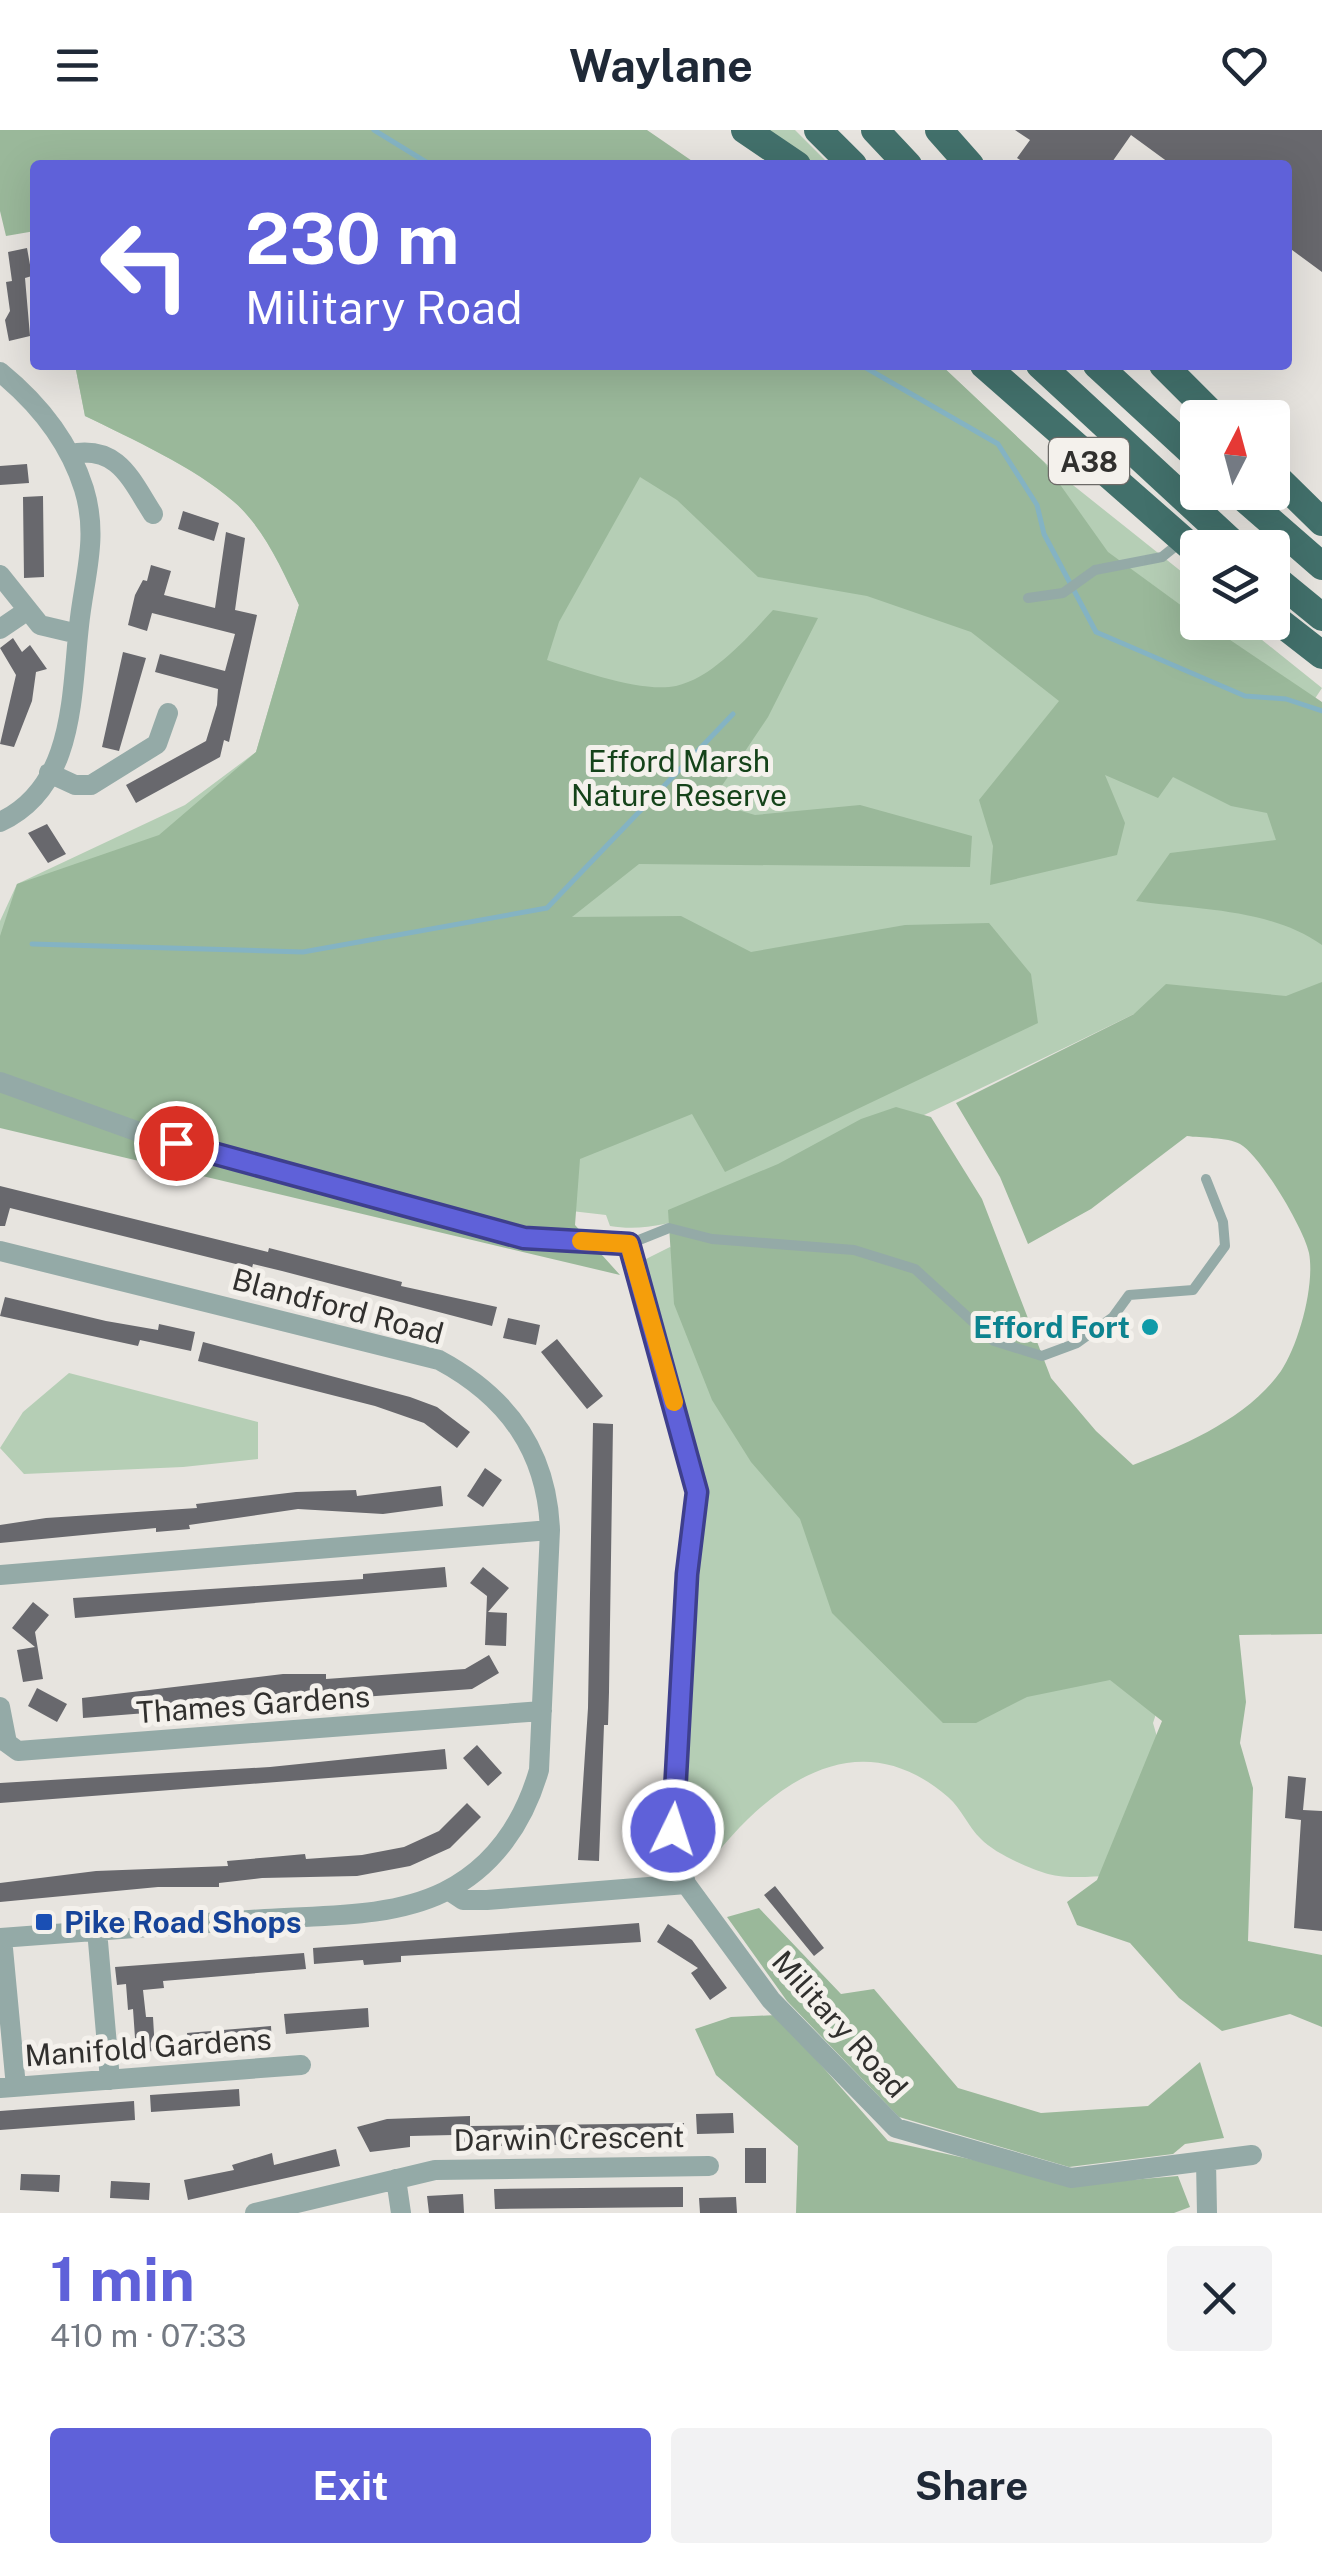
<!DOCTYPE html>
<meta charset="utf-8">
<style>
:root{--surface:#fff;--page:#f2f2f3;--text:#1f2937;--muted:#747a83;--accent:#5f61d9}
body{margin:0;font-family:"Public Sans",sans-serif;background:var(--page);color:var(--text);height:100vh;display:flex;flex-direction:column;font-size:38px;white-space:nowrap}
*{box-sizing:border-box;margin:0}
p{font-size:32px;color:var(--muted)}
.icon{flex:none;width:55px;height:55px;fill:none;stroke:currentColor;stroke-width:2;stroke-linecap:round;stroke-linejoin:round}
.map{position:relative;height:2083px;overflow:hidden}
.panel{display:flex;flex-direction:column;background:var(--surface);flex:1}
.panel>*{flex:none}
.top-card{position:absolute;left:30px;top:30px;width:1262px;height:210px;border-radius:10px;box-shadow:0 10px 40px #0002;background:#5f61d9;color:#fff;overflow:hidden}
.needle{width:65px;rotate:6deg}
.buttons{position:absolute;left:1180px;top:270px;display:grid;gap:20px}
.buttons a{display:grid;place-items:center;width:110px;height:110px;border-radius:10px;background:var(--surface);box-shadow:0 10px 40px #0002;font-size:50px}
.pin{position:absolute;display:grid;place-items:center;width:85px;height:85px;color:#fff;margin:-42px;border:5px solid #fff;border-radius:50%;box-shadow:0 2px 10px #0007}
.me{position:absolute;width:110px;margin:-55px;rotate:4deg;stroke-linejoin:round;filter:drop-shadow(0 0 8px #0008)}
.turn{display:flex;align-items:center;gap:35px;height:210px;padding:0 50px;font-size:45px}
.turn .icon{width:130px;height:130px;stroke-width:2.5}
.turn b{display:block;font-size:70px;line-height:85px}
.round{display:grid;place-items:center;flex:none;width:105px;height:105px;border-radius:10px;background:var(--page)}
.summary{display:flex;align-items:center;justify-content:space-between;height:170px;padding:0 50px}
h1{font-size:60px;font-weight:700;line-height:75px;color:var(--accent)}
.action{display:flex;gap:20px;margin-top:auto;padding:20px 50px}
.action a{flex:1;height:115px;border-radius:10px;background:var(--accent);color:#fff;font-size:40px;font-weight:700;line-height:115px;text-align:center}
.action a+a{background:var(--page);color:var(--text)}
header{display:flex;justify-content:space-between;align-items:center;height:130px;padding:0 50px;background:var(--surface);font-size:45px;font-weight:700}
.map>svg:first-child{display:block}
.green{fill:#b5ceb5}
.forest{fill:#9ab89a}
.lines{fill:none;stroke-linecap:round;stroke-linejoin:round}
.stream{stroke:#84b3c3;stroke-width:5}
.building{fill:#68686d}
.service{stroke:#94aaa7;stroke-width:10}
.minor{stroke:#94aaa7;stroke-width:20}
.trunk{stroke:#42706b;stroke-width:28}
.route-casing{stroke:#3e3f8d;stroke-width:25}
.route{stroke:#5f61d9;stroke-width:18}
.slow{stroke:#f59e0b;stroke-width:18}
.culture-dot{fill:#0f9aa8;stroke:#f4f1ec;stroke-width:4}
.transit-dot{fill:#1a4fb4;stroke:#f4f1ec;stroke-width:4}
.labels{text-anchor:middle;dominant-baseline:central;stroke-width:10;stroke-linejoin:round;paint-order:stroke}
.shield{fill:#f4f1ec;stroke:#6c6a67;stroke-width:2.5}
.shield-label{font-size:28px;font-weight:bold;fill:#31302e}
.park-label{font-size:30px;fill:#15431a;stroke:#f4f1ec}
.street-label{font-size:30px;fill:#31302e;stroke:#f4f1ec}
.culture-label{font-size:30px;font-weight:bold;fill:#0d838f;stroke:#f4f1ec;text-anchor:end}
.transit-label{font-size:30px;font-weight:bold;fill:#164399;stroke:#f4f1ec;text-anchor:start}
</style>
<header><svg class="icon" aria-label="menu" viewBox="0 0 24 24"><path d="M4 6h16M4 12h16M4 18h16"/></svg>Waylane<svg class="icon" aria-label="heart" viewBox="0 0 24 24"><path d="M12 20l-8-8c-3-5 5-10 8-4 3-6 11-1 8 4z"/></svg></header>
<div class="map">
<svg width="1322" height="2083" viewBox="0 0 1322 2083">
<rect width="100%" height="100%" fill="#e7e4df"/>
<path class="green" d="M765,0H795L830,35H810Z
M75,235H941L1044,332L1197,454L1198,492L1241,493L1322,558L1304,585L1322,601V931L1134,884C1023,938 912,993 797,1041C741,1065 672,1107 610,1096L606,1085L554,1079L0,932V791L17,754L185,675L256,622L299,475C283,441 263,396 233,371C194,337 132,309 85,286Z
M670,1117L1183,1502L1153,1593L1164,1631L1140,1744C1112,1744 1075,1751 1048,1744C1030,1739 994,1723 981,1709C968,1697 962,1679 948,1667C853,1585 763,1661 703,1741L679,1698L702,1363L642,1131Z
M69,1243L258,1292V1329L183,1337L24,1344L0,1318L23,1282Z"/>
<path class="forest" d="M0,0H647L698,35H35V101L6,106L0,81Z
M75,235H941L1044,332L1108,422L1197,487L1198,492L1205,493L1322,572V815C1269,778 1198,780 1136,771L1170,723L1276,710L1267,683L1231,676L1173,647L1158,668L1105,645L1125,693L1117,725L990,755L993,716L979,670L1059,571L971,502L867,466L758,447L677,370L640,347L559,492L547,530C580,541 643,563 676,556C713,548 749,506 773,480L818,488L768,587L711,672L755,685L860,675L972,706L970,737L639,734L572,787L681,786L751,822L905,795L989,793L1031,844L1038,893L725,1042L692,984L580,1029L575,1095L620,1145L0,998V806L17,754L159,705L256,622L299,475C283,441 263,396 233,371C194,337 132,309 85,286Z
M1322,852V1504L1239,1505L1246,1572L1240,1613L1253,1658L1248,1811L1322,1825V1897L1290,1884L1222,1901L1179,1868L1130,1813L1077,1795L1067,1772L1097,1750L1162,1591L1110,1550L1027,1567L976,1593H943L832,1483L800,1389L751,1332L712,1270L674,1174L668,1080L778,1034L861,989L896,977L931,987L982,1069L1051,1248L1096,1301L1133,1335C1185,1315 1248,1288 1281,1241C1299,1214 1315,1155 1309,1123C1304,1099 1261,1026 1240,1014C1227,1007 1201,1008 1187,1006L1091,1079L1028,1114L1000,1047L956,973L1134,884L1166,854L1286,866Z
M759,1778L841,1864L874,1859L958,1958L1041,1983L1148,1976L1200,1932L1224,2008L1185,2014L1173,2024L1069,2037L899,1987L787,1871L727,1787Z
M777,1885L888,2011L1083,2054L1178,2046L1190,2077L1174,2083H796L798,2016L716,1945L695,1899L731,1887Z"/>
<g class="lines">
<path class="stream" d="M374,0L431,35
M861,235L998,314L1037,375L1044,404L1096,502L1245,566L1286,569L1322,581
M32,814L303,822L547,778L733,584"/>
</g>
<path class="building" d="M1015,0H1322V142L1288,117V35H1172L1131,5L1110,35H1028L1017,28L1030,10Z
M27,118L32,146L25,148L30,206L9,211L5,190L10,181L6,152L12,151L8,122Z
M27,334L29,353L0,355V336Z
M43,366L44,447L24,448L23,367Z
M183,381L219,393L214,411L178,399Z
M226,402L245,408L235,480L257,485L229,612L224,610L220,627L136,673L126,655L206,611L217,575L218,559L155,542L160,524L225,541L235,504L152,483L147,501L128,495L135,465L143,450L147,451L151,435L171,441L164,465L215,478Z
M13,508L22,522L30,515L47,539L36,542L32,571L14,617L0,614L16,545L0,518Z
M123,522L146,528L119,621L102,617Z
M47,694L66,724L48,733L28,703Z
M0,1056L268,1122L269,1118L402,1152L401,1156L497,1177L492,1196L282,1141L253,1134L252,1138L10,1078L5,1096H0Z
M5,1167L106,1191L158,1200L159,1194L195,1202L191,1221L140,1210L138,1216L0,1186Z
M508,1188L540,1195L536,1215L503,1208Z
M557,1209L603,1266L587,1279L541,1222Z
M203,1212L410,1267L437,1277L470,1302L457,1318L424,1293L375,1276L198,1231Z
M593,1293L613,1294L609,1562L608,1595H604L599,1731L578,1730L588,1578Z
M485,1338L502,1350L483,1377L467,1366Z
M441,1356L443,1376L383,1384L298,1379L189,1395L190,1399L156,1402V1398L0,1413V1395L46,1388L197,1378L196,1374L296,1362L356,1360L357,1366Z
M445,1437L447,1457L75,1488L73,1468L363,1449V1444Z
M483,1437L509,1458L488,1482L507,1483L506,1516L485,1515L487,1466L470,1453Z
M33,1472L49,1485L35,1502L43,1549L23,1552L17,1520L35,1517L12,1498Z
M489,1525L499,1543L472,1559L335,1569L334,1565L294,1567L268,1563L225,1567L159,1582L83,1588L82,1568L283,1544H326V1549L465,1539Z
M37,1558L67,1574L57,1592L28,1576Z
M477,1615L502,1643L488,1656L463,1628Z
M445,1619L447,1639L0,1673V1653L270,1637Z
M1288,1646L1306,1648L1303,1680L1322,1681V1801L1294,1798L1301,1690L1285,1688Z
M467,1673L481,1687L450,1718L410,1736L357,1746L262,1748L219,1753V1757H158L0,1772V1753L96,1741L228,1736L227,1731L272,1727L305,1724L306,1729L362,1725L404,1717L439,1701Z
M775,1756L824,1818L814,1826L764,1765Z
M639,1793L641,1812L401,1826V1832L364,1835L363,1830L314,1834L313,1818Z
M668,1794L692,1810L727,1858L710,1870L691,1843L698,1838L657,1812Z
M304,1823L306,1839L163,1851L164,1858L143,1860L146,1887H153L155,1921L136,1922L133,1879L128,1880L126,1854L117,1855L115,1837Z
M368,1878L369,1897L286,1904L284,1884Z
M271,1896L272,1915L188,1922L187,1903Z
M239,1959L240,1976L151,1982L150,1965Z
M134,1971L135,1990L0,2000V1981Z
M733,1983L734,2003L697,2004L696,1984Z
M470,1986V1996L684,1993V2013L495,2016V2011L454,2013L453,2005L410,2006V2017L370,2022L357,1997L387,1989Z
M745,2018H766V2053H745Z
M336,2019L340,2036L188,2070L184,2050L234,2040L232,2035L272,2023L274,2035Z
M21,2044L60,2045L59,2062L20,2060Z
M111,2051L150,2053L149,2070L110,2068Z
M683,2057V2077L495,2079L494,2059Z
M463,2064L464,2083H429L427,2066Z
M736,2067L737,2083H700L699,2068Z"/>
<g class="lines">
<path class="service" d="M1028,468L1063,463L1095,440L1162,427L1182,411
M629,1114L669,1098L712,1109L854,1120L915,1139L994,1211L1042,1226L1077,1213L1113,1187L1129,1165L1193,1160L1225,1116L1223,1092L1206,1049"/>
<path class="minor" d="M0,242C38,273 69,311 84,359C99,408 84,447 79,496C71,566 75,657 0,692
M70,324C118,315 130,348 153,384
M0,445L40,495L78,504
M0,499L28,480
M49,643L75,655H91L157,614L168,583
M0,952L139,1002L523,1108L629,1114L697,1362L687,1444L673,1700L686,1754L771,1870L896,1998L1071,2048L1252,2025
M0,1121L439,1230C508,1267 547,1321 550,1400L539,1640C524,1692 494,1737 444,1762C391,1788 323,1785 265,1789C177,1795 88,1801 0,1808
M0,1445L550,1400
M0,1577L7,1613L18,1621L542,1581
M448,1760L463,1770H487L686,1754
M97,1800L110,1950
M2,1808L16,1957
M0,1958L301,1935
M1206,2031L1207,2083
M396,2049L401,2083
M255,2083L435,2040L709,2036"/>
<path class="trunk" d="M745,0L797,35
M818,0L853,35
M875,0L908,35
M939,0L970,35
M984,235L1198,423
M1040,235L1238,418
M1097,235L1198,328
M1163,235L1216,288
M1272,343L1322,392
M1237,362L1322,436
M1272,446L1322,487
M1272,486L1322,525"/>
</g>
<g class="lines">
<g class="route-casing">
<path id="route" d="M176,1013L524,1108L629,1114L697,1362L687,1444L673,1700"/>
</g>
<use href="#route" class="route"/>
<path class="slow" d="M581,1111L629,1114L674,1272"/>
</g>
<circle class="culture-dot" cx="1150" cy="1197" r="10"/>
<rect class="transit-dot" x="34" y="1782" width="20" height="20" rx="5"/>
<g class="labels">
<rect class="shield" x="1049" y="308" width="80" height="46" rx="8"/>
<g class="shield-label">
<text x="1089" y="331">A38</text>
</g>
<g class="park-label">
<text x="679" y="631">Efford Marsh<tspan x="679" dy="34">Nature Reserve</tspan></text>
</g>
<g class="street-label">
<text transform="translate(338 1176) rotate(15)">Blandford Road</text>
<text transform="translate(253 1574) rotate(-4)">Thames Gardens</text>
<text transform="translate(840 1894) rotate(48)">Military Road</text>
<text transform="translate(148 1917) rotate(-4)">Manifold Gardens</text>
<text transform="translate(569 2008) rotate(-1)">Darwin Crescent</text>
</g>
<g class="culture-label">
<text x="1130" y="1197">Efford Fort</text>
</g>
<g class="transit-label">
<text x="64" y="1792">Pike Road Shops</text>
</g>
</g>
</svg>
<div class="buttons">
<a><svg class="needle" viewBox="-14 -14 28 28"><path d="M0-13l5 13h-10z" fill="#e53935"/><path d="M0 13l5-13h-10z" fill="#747a83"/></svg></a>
<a><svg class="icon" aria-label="layers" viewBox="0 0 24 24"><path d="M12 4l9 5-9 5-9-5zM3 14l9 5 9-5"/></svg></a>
</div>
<div class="pin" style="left:176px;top:1013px;background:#d93025"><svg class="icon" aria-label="arrive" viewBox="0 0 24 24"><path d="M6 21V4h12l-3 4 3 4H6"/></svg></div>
<svg class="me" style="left:673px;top:1700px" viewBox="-20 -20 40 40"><circle r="17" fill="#5f61d9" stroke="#fff" stroke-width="3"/><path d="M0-11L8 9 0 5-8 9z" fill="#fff"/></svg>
<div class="top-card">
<div class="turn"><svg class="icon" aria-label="left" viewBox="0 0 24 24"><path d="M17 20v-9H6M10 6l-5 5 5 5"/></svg><div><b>230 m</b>Military Road</div></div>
</div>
</div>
<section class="panel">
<div class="summary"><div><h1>1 min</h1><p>410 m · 07:33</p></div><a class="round"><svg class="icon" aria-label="close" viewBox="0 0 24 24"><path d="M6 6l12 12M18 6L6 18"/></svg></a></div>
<div class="action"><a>Exit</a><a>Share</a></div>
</section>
